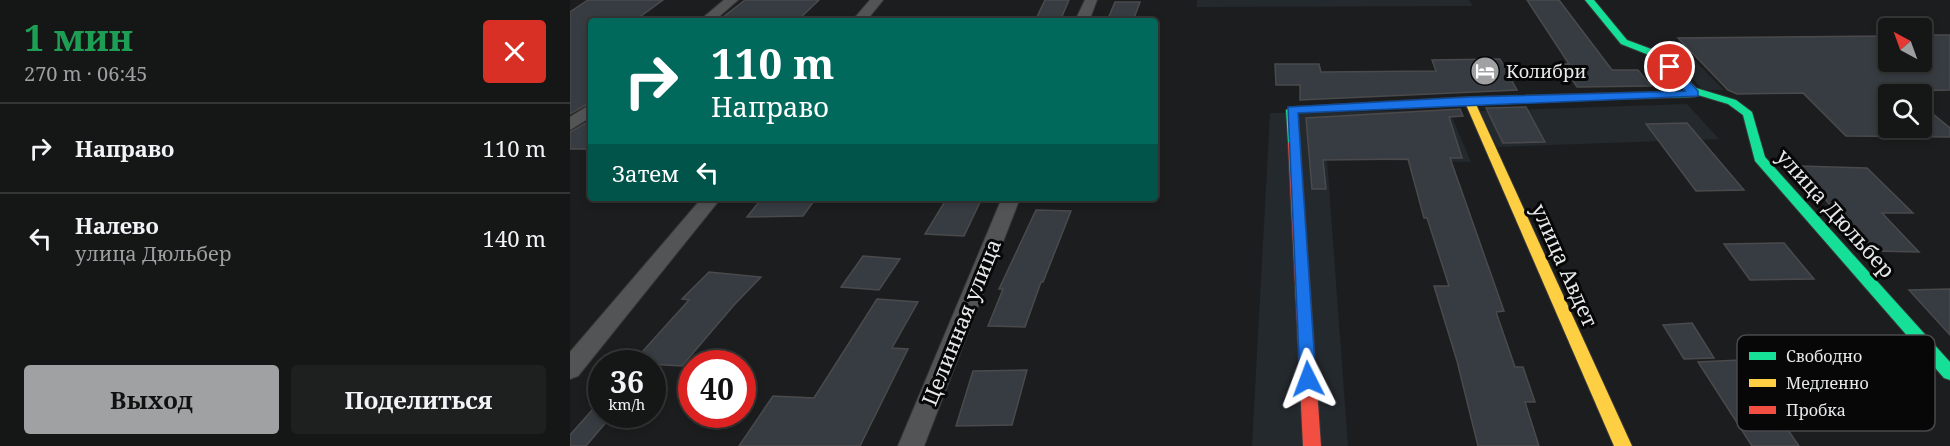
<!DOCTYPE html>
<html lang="ru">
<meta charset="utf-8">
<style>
:root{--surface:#151616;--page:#1e1f1f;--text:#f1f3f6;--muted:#9d9fa1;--line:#343535;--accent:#a0a1a2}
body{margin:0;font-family:"Noto Serif",serif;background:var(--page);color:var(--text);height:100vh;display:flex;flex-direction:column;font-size:22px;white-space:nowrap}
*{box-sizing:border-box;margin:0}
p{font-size:20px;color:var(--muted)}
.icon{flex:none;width:33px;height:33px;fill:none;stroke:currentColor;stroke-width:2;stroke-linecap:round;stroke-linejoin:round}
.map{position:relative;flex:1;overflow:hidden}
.drawer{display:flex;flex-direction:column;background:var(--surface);width:570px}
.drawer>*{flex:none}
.banner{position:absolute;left:18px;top:18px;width:570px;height:183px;border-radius:6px;box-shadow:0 3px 9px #0003,0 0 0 2px var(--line);background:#00695c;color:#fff;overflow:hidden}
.needle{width:39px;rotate:319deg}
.fabs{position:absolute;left:1308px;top:18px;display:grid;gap:12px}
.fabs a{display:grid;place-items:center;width:54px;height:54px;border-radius:6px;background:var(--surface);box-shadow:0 3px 9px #0003,0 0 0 2px var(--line);font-size:30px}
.speed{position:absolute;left:18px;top:350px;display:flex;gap:12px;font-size:30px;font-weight:700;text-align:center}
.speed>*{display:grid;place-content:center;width:78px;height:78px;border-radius:50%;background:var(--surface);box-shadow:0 3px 9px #0003,0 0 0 2px var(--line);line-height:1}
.speed small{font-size:15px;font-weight:400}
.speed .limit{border:9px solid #d22;background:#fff;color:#111}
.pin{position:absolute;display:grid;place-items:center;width:51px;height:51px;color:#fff;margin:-26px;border:3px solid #fff;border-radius:50%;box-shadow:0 2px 6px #0007}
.me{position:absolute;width:66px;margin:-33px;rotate:357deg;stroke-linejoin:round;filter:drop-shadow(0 0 4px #0008)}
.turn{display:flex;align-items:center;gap:21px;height:126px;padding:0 24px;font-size:27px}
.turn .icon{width:78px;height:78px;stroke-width:2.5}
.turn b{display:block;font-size:42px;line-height:51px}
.then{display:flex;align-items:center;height:57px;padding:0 24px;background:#0003;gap:12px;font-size:22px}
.round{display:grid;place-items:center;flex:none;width:63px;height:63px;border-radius:6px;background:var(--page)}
.head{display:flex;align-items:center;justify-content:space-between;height:102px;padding:0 24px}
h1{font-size:36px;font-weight:700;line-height:45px;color:#1e9e55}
.cta{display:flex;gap:12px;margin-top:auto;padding:12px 24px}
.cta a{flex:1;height:69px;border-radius:6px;background:var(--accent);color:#111;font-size:24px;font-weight:700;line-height:69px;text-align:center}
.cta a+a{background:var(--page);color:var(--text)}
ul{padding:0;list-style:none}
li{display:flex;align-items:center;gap:18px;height:90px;padding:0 24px;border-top:2px solid var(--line)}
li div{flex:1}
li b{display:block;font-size:22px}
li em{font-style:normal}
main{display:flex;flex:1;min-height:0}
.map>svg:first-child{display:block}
.built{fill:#24292e}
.building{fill:#373c42;stroke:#4a4a4c;stroke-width:1.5}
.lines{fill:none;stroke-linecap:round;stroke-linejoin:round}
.street-casing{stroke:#373839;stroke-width:2}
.fast-casing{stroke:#373839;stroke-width:2}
.slow-casing{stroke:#373839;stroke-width:2}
.jam-casing{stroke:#373839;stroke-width:2}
.street{fill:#535455;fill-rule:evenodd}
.fast{fill:#16e098;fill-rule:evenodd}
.slow{fill:#ffcf43;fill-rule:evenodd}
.jam{fill:#f24e42;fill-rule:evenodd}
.route{fill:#1a73e8;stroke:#114b97;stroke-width:1.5}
.labels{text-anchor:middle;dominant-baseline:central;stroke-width:6;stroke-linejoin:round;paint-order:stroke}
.far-poi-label{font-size:18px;fill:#e7e8e9;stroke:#070708;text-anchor:start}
.street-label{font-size:21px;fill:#e7e8e9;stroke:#070708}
.key{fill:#070708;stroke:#4a4a4c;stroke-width:1.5}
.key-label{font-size:16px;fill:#e7e8e9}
</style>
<main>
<section class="drawer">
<div class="head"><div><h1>1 мин</h1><p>270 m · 06:45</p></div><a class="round" style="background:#d93025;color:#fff"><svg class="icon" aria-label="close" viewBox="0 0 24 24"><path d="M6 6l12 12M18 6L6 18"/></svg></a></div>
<ul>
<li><svg class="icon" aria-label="right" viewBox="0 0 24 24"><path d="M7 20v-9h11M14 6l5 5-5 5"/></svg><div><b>Направо</b></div><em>110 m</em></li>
<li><svg class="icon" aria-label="left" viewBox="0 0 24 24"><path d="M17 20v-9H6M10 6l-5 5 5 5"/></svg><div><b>Налево</b><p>улица Дюльбер</p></div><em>140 m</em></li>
</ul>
<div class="cta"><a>Выход</a><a>Поделиться</a></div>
</section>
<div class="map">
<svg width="1380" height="446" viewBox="0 0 1380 446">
<rect width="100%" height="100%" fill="#1c1d1e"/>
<path class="built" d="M627,0H899L903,6L627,7Z
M1122,58L1154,90H1133L1104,59Z
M1117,104L1149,139L927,147L910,111Z
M879,110L901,162L757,159L778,446H682L700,113Z"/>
<path class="building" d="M18,0H93L64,21L21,20V102L0,114V12Z
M175,0H249L227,21H148Z
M475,0H499L490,21H465Z
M957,0H989L1042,70H1068L1081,86L1007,87L992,64H999Z
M545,2H570L563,21H537Z
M1352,35H1380V90L1334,91L1338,94H1318V128H1352V105L1380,128V137L1276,136L1233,93L1167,94L1158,90L1108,38L1318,36V62H1352Z
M930,59L947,90L730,100V85H706L705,64H749L751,72L866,71L862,60Z
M956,107L975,142L933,143L916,108Z
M890,109L893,116L879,117L892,158H880L934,311L926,312L945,367H953L965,402H955L969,446H908L887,361L864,286H879L857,218H854L838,159L753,160L756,189H742L736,118Z
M21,120V149H0V132Z
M1117,123L1174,190L1126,191L1076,124Z
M1229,166L1297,168L1343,213H1312L1349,252L1304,251L1271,214H1267Z
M192,198H246L233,216L177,217Z
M377,198H412L394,236L355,234Z
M466,210L501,211L473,282H471L455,327L418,326L433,289H429Z
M1214,243L1244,279L1180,280L1154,244Z
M293,256L330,259L309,290L271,287Z
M139,272L191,277L164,305L112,366L62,363L119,300L112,299Z
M1380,289V335L1339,290Z
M307,299L348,302L322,348L338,349L290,446H169L203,396L244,398Z
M1122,323L1144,358L1114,359L1093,325Z
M1170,360L1229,446H1182L1128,362Z
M457,370L442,425L386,426L403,371Z
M32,399V414H43L16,446H0V435Z"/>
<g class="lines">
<g class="street-casing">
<path id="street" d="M154,0H168L144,21H129Z
M300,0H313L296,21H282Z
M515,0H527L519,21H505Z
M21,104V117L0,130V117Z
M132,198H151L8,376L0,379V352Z
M432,198H450L354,446H328Z"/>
</g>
<g class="fast-casing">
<path id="fast" d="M1015,0H1024L1057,40L1092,53L1126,88L1166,100L1182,112L1195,157L1380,362V380L1374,378L1185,161L1173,115L1158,104L1128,95L1124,97L899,103L728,113L730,143L724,147L718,143L716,110L722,107L899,97L1117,91L1084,57L1051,44Z"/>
</g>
<g class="slow-casing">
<path id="slow" d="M899,97L904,100L1062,446H1044L894,100Z"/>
</g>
<g class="jam-casing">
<path id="jam" d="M724,139L730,143L751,446H733L718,143Z"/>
</g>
<use href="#street" class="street"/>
<use href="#fast" class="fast"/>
<use href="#slow" class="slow"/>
<use href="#jam" class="jam"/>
</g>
<path class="route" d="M1096,65H1103L1128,91V96L728,113L746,379L744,384H732L730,379L718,107L899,97L1115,91L1096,69Z"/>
<defs>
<g id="hotel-disc" transform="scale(1.5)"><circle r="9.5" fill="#a0a1a2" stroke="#070708"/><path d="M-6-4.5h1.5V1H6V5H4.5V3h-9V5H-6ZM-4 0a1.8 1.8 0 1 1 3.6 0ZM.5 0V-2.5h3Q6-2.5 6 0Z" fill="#fff"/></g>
</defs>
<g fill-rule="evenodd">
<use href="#hotel-disc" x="915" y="71"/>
</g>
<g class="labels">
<g class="far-poi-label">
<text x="936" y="71">Колибри</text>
</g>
<g class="street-label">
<text transform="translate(1266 213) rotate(48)">улица Дюльбер</text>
<text transform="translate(995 265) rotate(66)">улица Авдет</text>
<text transform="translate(391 322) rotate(-68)">Целинная улица</text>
</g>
</g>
<rect x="1167" y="335" width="198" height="96" rx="9" class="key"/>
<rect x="1179" y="352" width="27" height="8" fill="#16e098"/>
<rect x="1179" y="379" width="27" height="8" fill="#ffcf43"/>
<rect x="1179" y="406" width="27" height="8" fill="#f24e42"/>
<g class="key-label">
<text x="1216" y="362">Свободно</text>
<text x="1216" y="389">Медленно</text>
<text x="1216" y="416">Пробка</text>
</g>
</svg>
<div class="fabs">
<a><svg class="needle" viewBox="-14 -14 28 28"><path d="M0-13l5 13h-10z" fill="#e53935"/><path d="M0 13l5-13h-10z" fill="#9d9fa1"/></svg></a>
<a><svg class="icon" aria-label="search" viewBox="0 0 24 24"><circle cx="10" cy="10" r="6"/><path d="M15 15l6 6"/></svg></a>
</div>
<div class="speed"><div>36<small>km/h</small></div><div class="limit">40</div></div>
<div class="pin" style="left:1100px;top:67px;background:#d93025"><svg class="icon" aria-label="arrive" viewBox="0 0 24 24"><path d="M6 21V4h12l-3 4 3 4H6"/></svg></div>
<svg class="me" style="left:738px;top:379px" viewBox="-20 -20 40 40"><path d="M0-17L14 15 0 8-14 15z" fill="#1a73e8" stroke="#fff" stroke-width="4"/></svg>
<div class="banner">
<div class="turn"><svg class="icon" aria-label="right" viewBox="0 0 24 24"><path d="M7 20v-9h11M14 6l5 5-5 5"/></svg><div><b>110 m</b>Направо</div></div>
<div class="then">Затем<svg class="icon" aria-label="left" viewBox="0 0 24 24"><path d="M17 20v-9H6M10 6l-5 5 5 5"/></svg></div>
</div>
</div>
</main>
